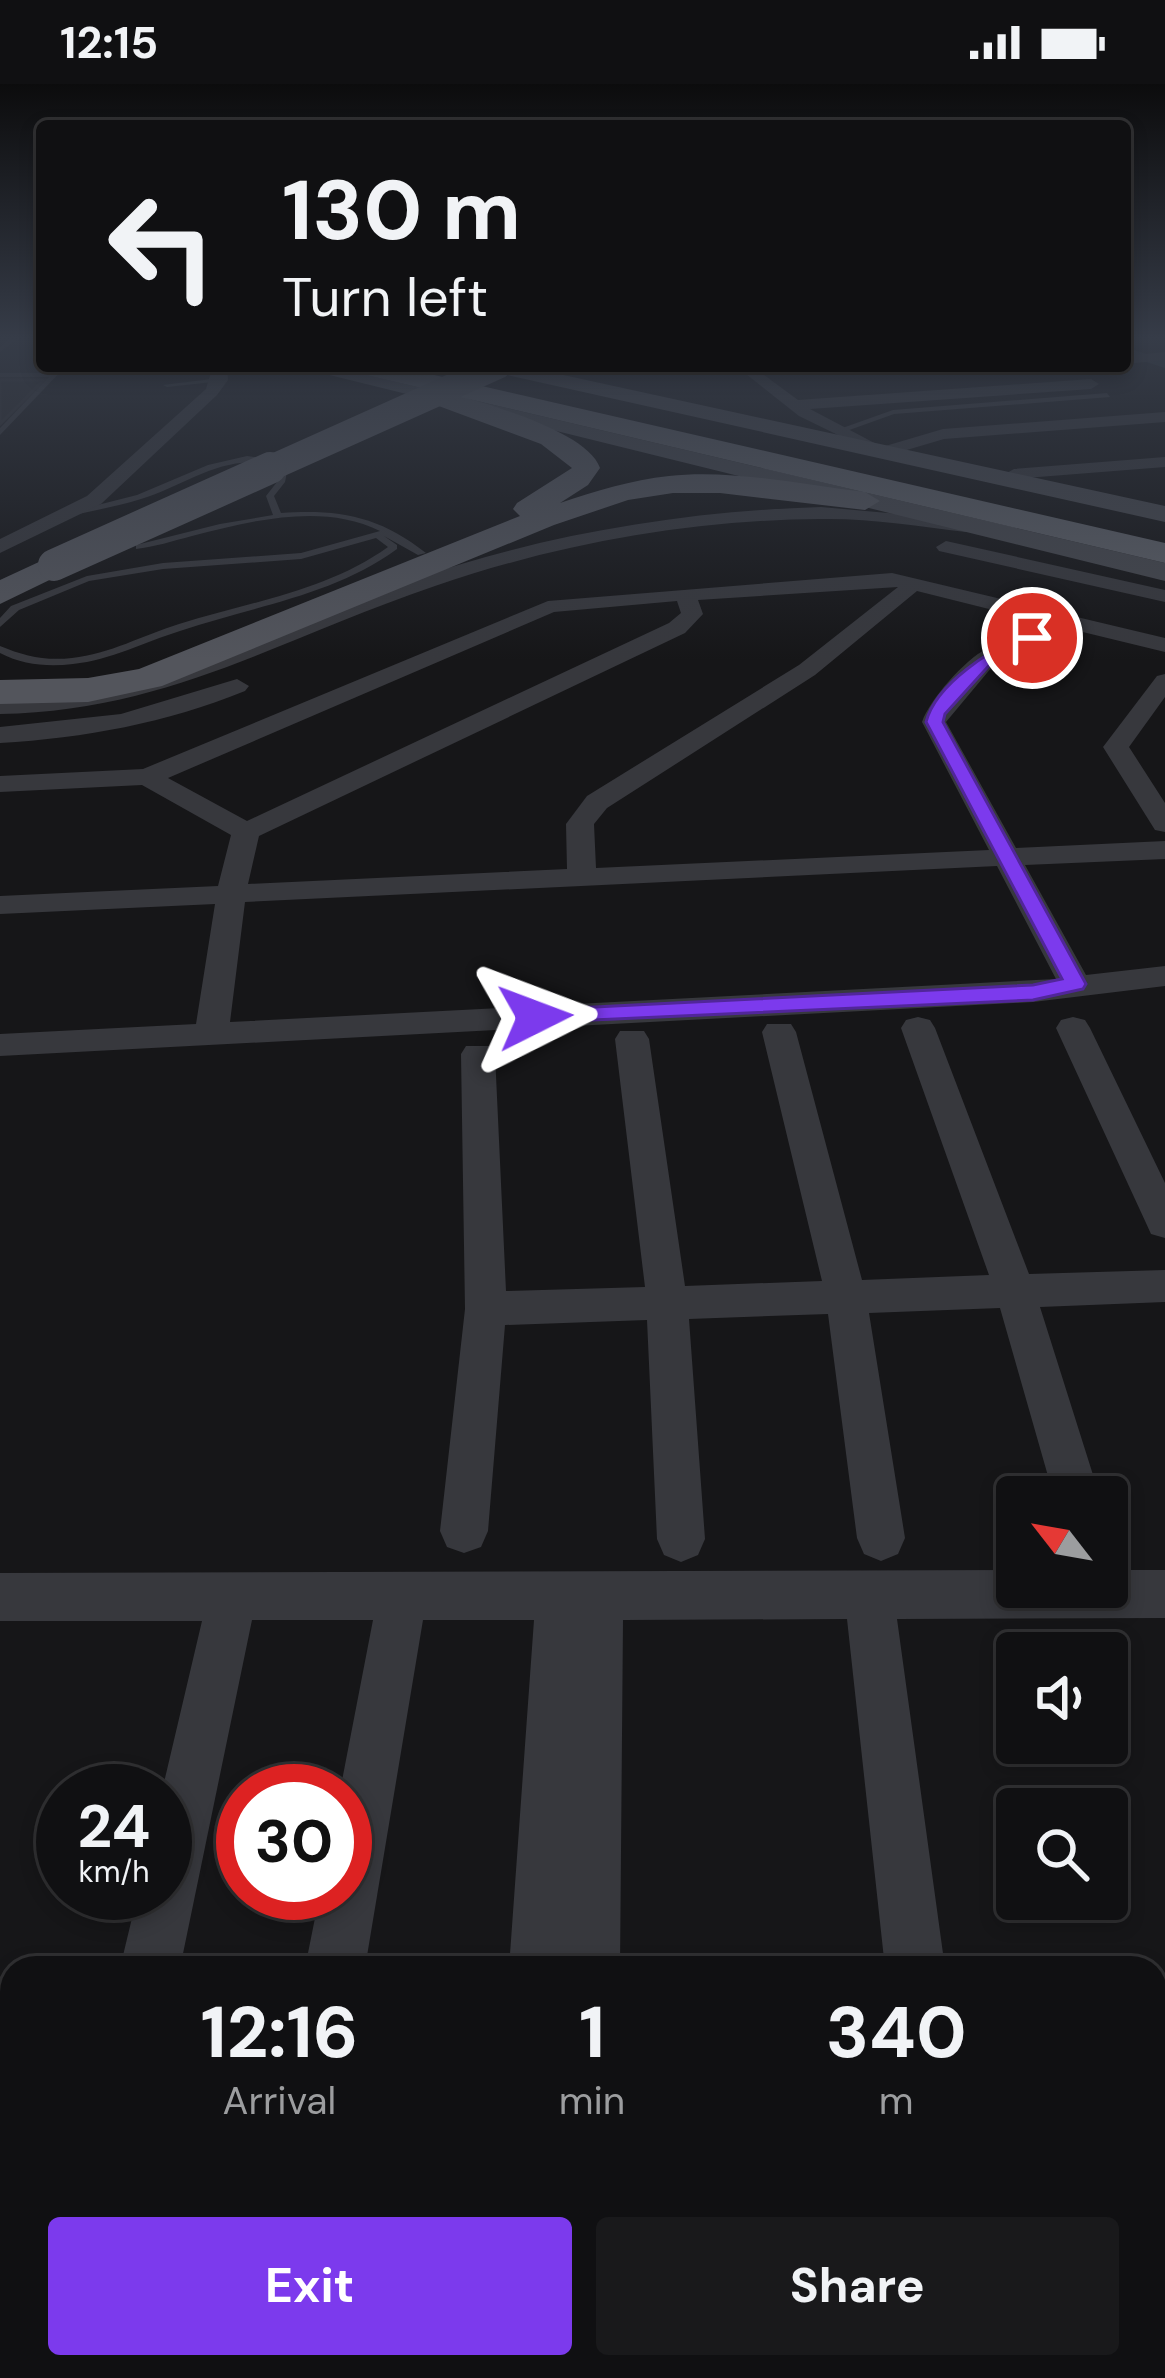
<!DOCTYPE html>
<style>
:root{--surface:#101012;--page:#19191b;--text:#f1f3f6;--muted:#9c9d9f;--line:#303032;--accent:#7c3aed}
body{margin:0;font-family:"DM Sans",sans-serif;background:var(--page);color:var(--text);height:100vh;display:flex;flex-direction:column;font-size:45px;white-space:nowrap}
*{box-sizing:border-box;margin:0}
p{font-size:39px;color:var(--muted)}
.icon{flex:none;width:66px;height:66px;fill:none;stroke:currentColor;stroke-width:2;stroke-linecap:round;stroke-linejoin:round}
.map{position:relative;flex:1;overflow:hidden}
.drawer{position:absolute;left:0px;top:1872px;width:1167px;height:423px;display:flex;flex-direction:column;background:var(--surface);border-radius:36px 36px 0 0;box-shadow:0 6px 18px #0003,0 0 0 3px var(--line)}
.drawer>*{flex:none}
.top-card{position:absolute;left:36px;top:36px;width:1095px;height:252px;border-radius:12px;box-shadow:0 6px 18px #0003,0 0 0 3px var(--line);background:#101012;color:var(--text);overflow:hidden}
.needle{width:78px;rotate:301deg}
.controls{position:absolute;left:996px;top:1392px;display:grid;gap:24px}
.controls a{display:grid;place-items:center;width:132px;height:132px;border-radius:12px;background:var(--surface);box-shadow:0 6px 18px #0003,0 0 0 3px var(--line);font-size:60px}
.speed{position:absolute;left:36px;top:1680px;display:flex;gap:24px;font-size:60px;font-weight:700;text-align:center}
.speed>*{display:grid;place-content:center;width:156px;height:156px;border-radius:50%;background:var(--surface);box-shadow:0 6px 18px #0003,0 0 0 3px var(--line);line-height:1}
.speed small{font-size:30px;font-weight:400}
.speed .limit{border:18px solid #d22;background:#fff;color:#111}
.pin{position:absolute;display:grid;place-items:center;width:102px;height:102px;color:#fff;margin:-51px;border:6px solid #fff;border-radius:50%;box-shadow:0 3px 12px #0007}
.me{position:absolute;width:132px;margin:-66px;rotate:87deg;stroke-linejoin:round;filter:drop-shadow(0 0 9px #0008)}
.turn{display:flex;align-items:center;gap:42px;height:252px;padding:0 48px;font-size:54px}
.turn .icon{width:156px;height:156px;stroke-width:2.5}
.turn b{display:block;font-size:84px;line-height:102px}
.eta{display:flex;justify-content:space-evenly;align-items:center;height:204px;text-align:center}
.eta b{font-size:72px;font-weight:700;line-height:84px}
.cta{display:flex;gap:24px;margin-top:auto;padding:24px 48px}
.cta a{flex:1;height:138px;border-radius:12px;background:var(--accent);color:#fff;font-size:48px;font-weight:700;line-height:138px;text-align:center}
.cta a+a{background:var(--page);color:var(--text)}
.status{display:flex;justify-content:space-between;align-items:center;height:84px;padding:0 60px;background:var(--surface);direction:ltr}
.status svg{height:33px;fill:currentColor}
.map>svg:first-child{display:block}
.built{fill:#222225}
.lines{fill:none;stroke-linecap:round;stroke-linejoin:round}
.canal{fill:#2c353c;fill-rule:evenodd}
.building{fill:#29292c;stroke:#303034;stroke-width:3}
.service{fill:#37383d;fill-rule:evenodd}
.minor{fill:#37383d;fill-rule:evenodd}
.secondary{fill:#45474d;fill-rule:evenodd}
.primary{fill:#53555c;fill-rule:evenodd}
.trunk{fill:#5b5e65;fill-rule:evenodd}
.primary-bridge-far1{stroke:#53555c;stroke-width:26}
.primary-bridge{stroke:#53555c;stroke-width:32}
.route{fill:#7c3aed;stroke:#51269a;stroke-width:3}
</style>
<div class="status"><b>12:15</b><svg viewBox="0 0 49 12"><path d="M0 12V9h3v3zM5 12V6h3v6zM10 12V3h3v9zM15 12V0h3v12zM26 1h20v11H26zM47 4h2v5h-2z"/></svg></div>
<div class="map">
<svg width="1165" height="2294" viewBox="0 0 1165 2294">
<rect width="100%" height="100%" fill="#161618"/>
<path class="built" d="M0,255H42V282H63L0,343Z"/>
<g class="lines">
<path class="canal" d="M1125,263L1165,276V284L1125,271Z"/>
</g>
<path class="building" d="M0,296H44L0,340Z"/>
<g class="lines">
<path class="service" d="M10,255H17L0,268V263Z
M42,266V272L38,271V269Z
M59,282H66L0,351V344L49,293H0V289H53Z
M220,294L222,297L167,303L163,301Z
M1107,309L1110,313L894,330L841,349L834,347L893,326Z
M247,372L268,375L288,383L285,398L274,412L281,429C339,425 379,432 426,469L418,471L384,452L397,461V465C333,512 253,522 180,547C144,558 111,576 73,580C48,583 23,581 0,569V562C24,572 45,577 72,574C110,570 143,551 179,540C249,518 327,507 388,463L376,454L301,475L163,485L89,497L19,526L0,543V534L11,522L87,492L163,479L301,469L380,447C322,418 251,437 192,452C173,457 154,463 136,465V461L220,440L273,431L266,412L277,398L280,384C228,365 188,401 141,415C119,422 96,426 74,431L70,428L137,411L208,381Z"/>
<path class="minor" d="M1165,268V276L1125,280V272Z
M213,282H227L228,296L217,311L101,420L0,469V455L87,412L206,305Z
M736,282H752L798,316L1091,295L1099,300L1091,305L810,325L882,363L943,345L1165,328V338L944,355L883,373L799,332Z
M1165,373V383L1014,395L1005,390L1014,385Z
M821,423L966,436L976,442L966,448C918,442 869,434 820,435C691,436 557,460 435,502C281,554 168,627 0,630V616C164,612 269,544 417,494C547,450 685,427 821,423Z
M946,457L1165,506V518L939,467L936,463Z
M892,489L1165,554V568L1058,542L1040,559L997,577L946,638L1016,764L1165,757V775L1025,781L1086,891L1165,882V902L1033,918L0,972V950L196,940L215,820L0,830V812L218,802L231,751L142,701L0,708V692L143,685L548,517ZM898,503L799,581L587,712L566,740L567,785L248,800L259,752L685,549L703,530L698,516ZM917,507L1037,537C1022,552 1005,555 986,565C965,576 930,615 922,638L989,766L596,784L594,740L607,724L815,591ZM677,517L681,529L669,539L247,737L168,694L554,528ZM997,782L1056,895L230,938L245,818Z
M1165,590V613L1129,663L1165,719V748L1155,746L1103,663L1157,592Z
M237,595L249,602L245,607C166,639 85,654 0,659V643L121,630Z
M918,933L930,936L935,944L1029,1190L1165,1186V1218L1040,1223L1100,1413H1054L1000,1224L869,1229L905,1454L898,1470L881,1477L864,1470L857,1454L828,1230L689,1235L705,1455L698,1471L681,1478L664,1471L657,1455L647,1236L505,1241L488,1447L481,1463L464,1469L447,1463L440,1447L465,1225L461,970L466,962H490L495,970L506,1207L645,1203L615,955L620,947H644L649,955L685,1202L822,1197L762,948L767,940H791L796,948L862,1196L989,1191L901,944L906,936Z
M1073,933L1085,936L1090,944L1165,1099V1154L1151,1150L1146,1139L1056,944L1061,936Z
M1017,1486V1503H1107V1486H1165V1534L897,1535L945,1884H885L847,1535L623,1536L620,1884H509L534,1536H423L365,1884H305L320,1809H345V1707H340L373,1536H252L180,1884H120L138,1809H165L162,1707L202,1537H0V1489Z
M21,2283H91L90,2294H18Z
M548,2283H618L619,2294H547Z
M921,2283H991L993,2294H921Z"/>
<path class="secondary" d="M293,282H329L1165,479V497Z
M484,282H522L1165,422V438L494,288Z"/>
<path class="primary" d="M445,308C482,318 588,347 600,384L588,401L560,419C596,407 631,396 669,392C733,385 802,401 865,408L880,417L865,426L720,409H673L628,416L554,441L162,602L88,618L0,620V596L88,594L139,585L520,432L513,425L517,419L572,384L541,360L436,321L432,316Z
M54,471L70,481L66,488L0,520V496Z"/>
<path class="trunk" d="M349,282H395L1165,459V479L362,290Z"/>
<path class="primary-bridge-far1" d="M264,387L498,282"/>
<path class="primary-bridge" d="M54,481L270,384"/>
</g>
<linearGradient id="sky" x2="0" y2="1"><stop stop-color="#0c0c0d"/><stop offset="0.44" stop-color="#363c48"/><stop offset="1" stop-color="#363c48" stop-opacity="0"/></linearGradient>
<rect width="1165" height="576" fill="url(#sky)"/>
<path class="route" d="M1026,550L1040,554L995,575L945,630L943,638L1086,900L1083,905L1033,916L527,939L524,933L535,926L1033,901L1062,895L926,638C936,599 992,565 1026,550Z"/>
</svg>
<div class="controls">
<a><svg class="needle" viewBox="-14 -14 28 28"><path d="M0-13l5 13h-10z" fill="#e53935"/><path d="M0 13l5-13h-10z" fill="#9c9d9f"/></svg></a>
<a><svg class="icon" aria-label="sound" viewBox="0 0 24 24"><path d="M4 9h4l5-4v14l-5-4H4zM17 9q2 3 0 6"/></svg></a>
<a><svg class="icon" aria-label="search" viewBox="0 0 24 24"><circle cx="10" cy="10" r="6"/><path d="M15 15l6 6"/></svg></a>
</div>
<div class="speed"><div>24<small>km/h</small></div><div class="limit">30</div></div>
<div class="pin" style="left:1032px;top:554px;background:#d93025"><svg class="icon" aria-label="arrive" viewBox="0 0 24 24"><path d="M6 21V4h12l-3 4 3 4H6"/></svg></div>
<svg class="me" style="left:535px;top:933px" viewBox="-20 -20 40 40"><path d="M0-17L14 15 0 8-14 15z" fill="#7c3aed" stroke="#fff" stroke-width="4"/></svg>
<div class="top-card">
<div class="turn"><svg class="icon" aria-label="left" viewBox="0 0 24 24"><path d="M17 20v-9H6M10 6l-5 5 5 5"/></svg><div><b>130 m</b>Turn left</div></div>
</div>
<section class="drawer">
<div class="eta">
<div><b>12:16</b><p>Arrival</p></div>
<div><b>1</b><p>min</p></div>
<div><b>340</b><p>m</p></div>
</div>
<div class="cta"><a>Exit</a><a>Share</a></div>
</section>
</div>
